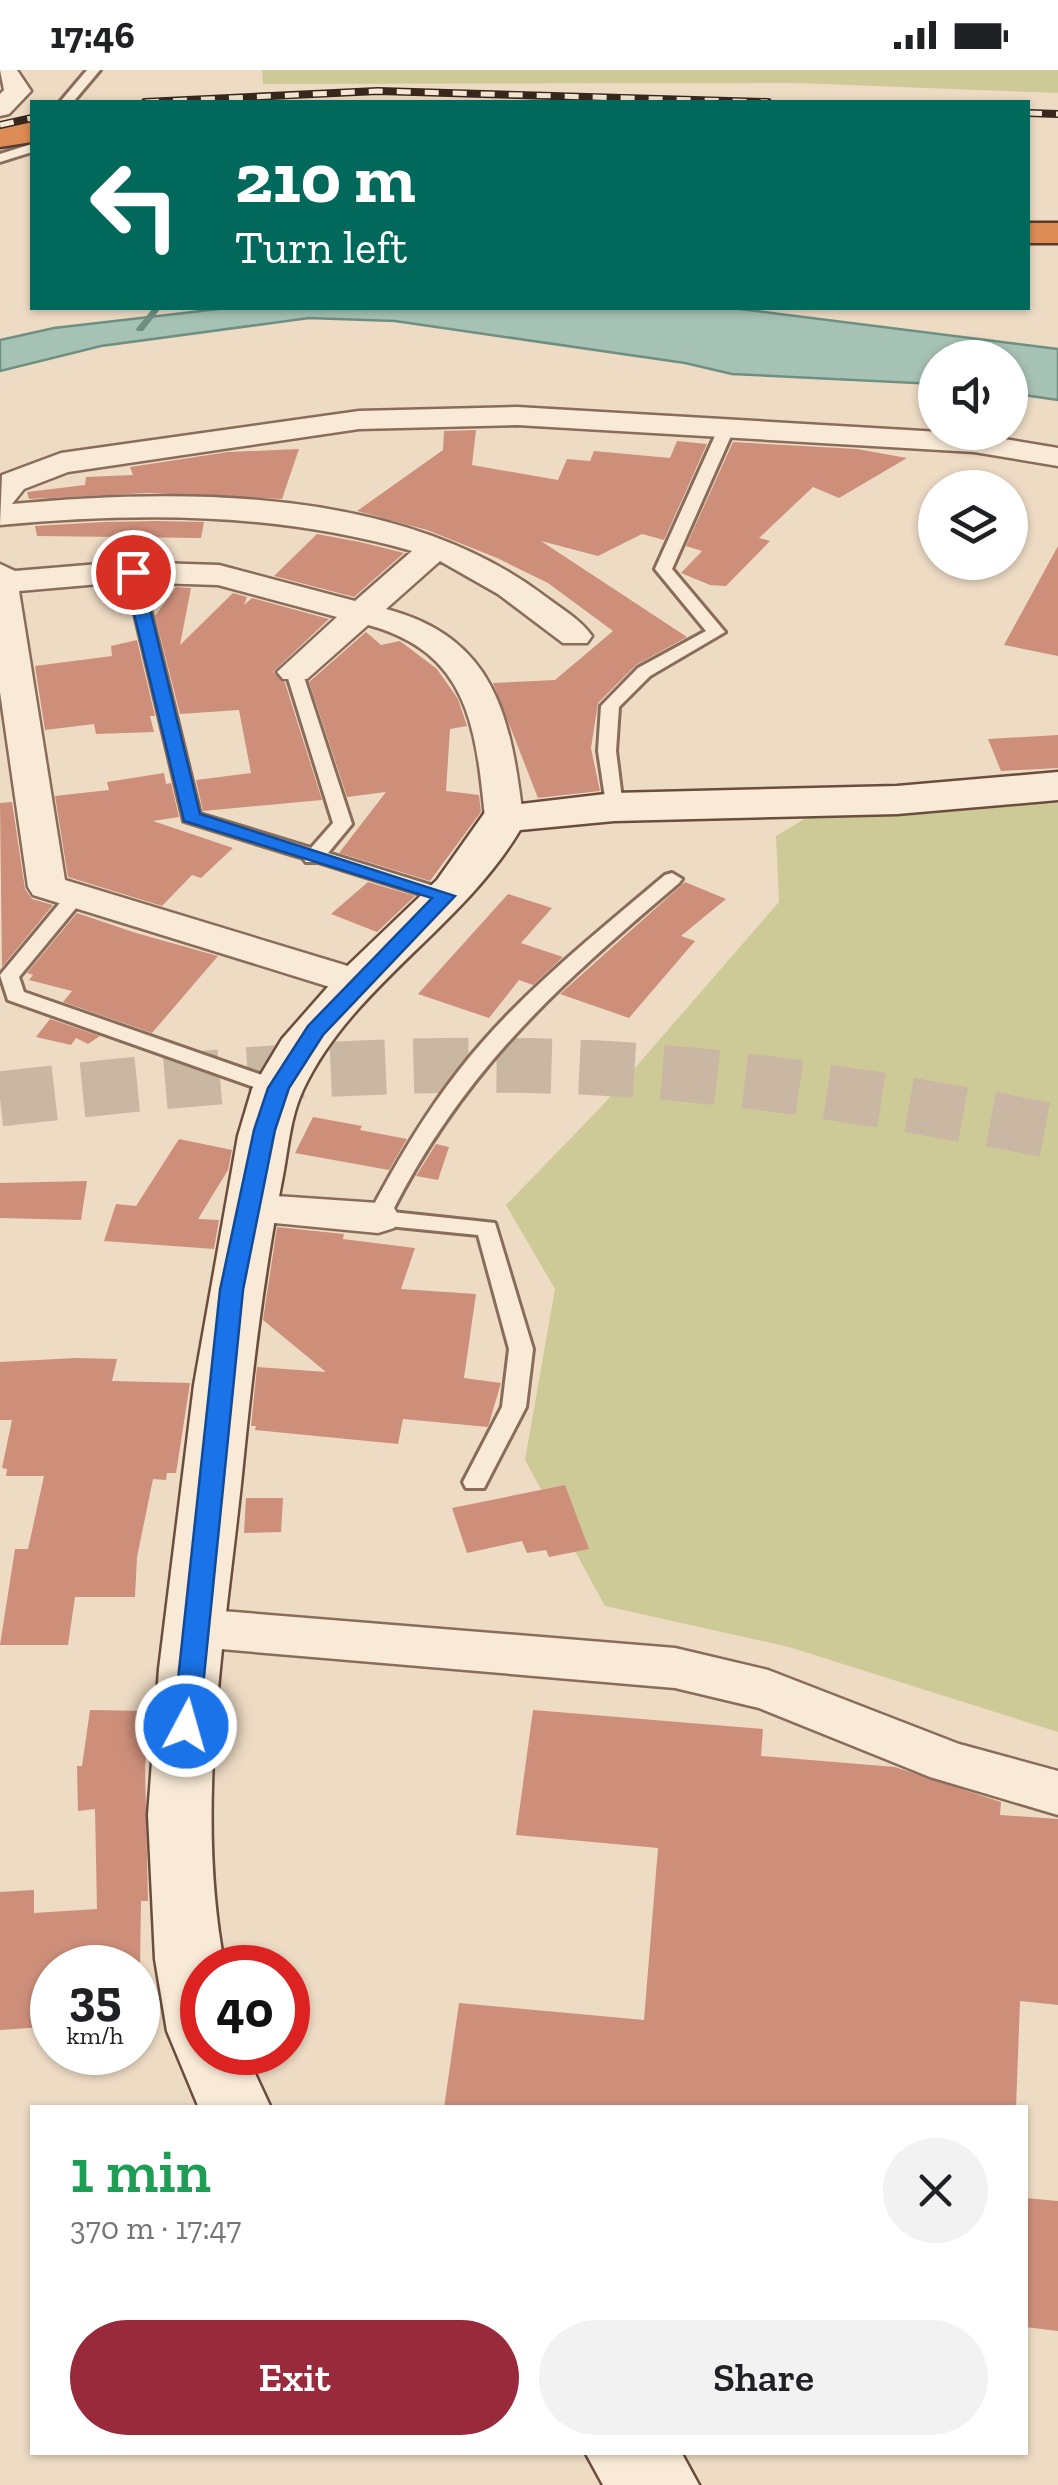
<!DOCTYPE html>
<meta charset="utf-8">
<style>
:root{--surface:#fff;--page:#f2f2f2;--text:#202124;--muted:#757577;--accent:#992a3c}
body{margin:0;font-family:"Zilla Slab",serif;background:var(--page);color:var(--text);height:100vh;display:flex;flex-direction:column;font-size:38px;white-space:nowrap}
*{box-sizing:border-box;margin:0}
p{font-size:32px;color:var(--muted)}
.icon{flex:none;width:55px;height:55px;fill:none;stroke:currentColor;stroke-width:2;stroke-linecap:round;stroke-linejoin:round}
.map{position:relative;flex:1;overflow:hidden}
.panel{position:absolute;left:30px;top:2035px;width:998px;height:350px;display:flex;flex-direction:column;background:var(--surface);border-radius:0px;box-shadow:0 2px 8px #0004}
.panel>*{flex:none}
.top-card{position:absolute;left:30px;top:30px;width:1000px;height:210px;border-radius:0px;box-shadow:0 2px 8px #0004;background:#00695c;color:#fff;overflow:hidden}
.controls{position:absolute;left:918px;top:270px;display:grid;gap:20px}
.controls a{display:grid;place-items:center;width:110px;height:110px;border-radius:50%;background:var(--surface);box-shadow:0 2px 8px #0004;font-size:50px}
.speed{position:absolute;left:30px;top:1875px;display:flex;gap:20px;font-size:50px;font-weight:700;text-align:center}
.speed>*{display:grid;place-content:center;width:130px;height:130px;border-radius:50%;background:var(--surface);box-shadow:0 2px 8px #0004;line-height:1}
.speed small{font-size:25px;font-weight:400}
.speed .limit{border:15px solid #d22;background:#fff;color:#111}
.pin{position:absolute;display:grid;place-items:center;width:85px;height:85px;color:#fff;margin:-42px;border:5px solid #fff;border-radius:50%;box-shadow:0 2px 10px #0007}
.me{position:absolute;width:110px;margin:-55px;rotate:6deg;stroke-linejoin:round;filter:drop-shadow(0 0 8px #0008)}
.turn{display:flex;align-items:center;gap:35px;height:210px;padding:0 40px;font-size:45px}
.turn .icon{width:130px;height:130px;stroke-width:2.5}
.turn b{display:block;font-size:70px;line-height:85px}
.round{display:grid;place-items:center;flex:none;width:105px;height:105px;border-radius:52px;background:var(--page)}
.head{display:flex;align-items:center;justify-content:space-between;height:170px;padding:0 40px}
h1{font-size:60px;font-weight:600;line-height:75px;color:#1e9e55}
.cta{display:flex;gap:20px;margin-top:auto;padding:20px 40px}
.cta a{flex:1;height:115px;border-radius:60px;background:var(--accent);color:#fff;font-size:40px;font-weight:600;line-height:115px;text-align:center}
.cta a+a{background:var(--page);color:var(--text)}
.status{display:flex;justify-content:space-between;align-items:center;height:70px;padding:0 50px;background:var(--surface);direction:ltr}
.status svg{height:28px;fill:currentColor}
.map>svg:first-child{display:block}
.green{fill:#cdca98}
.water{fill:#a6c2b5;stroke:#6d9082;stroke-width:2.5}
.lines{fill:none;stroke-linecap:round;stroke-linejoin:round}
.stream{fill:#6d9082;fill-rule:evenodd}
.building{fill:#cd8f7a}
.highway-tunnel{stroke:#cab7a3;stroke-width:55;stroke-dasharray:55 28;stroke-linecap:butt}
.lane-casing{stroke:#896c5a;stroke-width:6}
.street-casing{stroke:#896c5a;stroke-width:5}
.secondary-casing{stroke:#6b4d3d;stroke-width:5}
.highway-casing{stroke:#573b2e;stroke-width:5}
.lane{fill:#f9ead7;fill-rule:evenodd}
.street{fill:#f9ead7;fill-rule:evenodd}
.secondary{fill:#f9ead7;fill-rule:evenodd}
.highway{fill:#de8c55;fill-rule:evenodd}
.rail-casing{stroke:#39271e;stroke-width:8}
.rail{stroke:#f6e6d4;stroke-width:5;stroke-dasharray:14;stroke-linecap:butt}
.route{fill:#1a73e8;stroke:#114b97;stroke-width:2.5}
</style>
<div class="status"><b>17:46</b><svg viewBox="0 0 49 12"><path d="M0 12V9h3v3zM5 12V6h3v6zM10 12V3h3v9zM15 12V0h3v12zM26 1h20v11H26zM47 4h2v5h-2z"/></svg></div>
<div class="map">
<svg width="1058" height="2415" viewBox="0 0 1058 2415">
<rect width="100%" height="100%" fill="#eedbc4"/>
<path class="green" d="M262,0H1058V23L797,13L263,14Z
M1058,733V1662L789,1577L605,1536L525,1390L555,1219L506,1135L601,1037L779,832L776,766L808,747Z"/>
<path class="water" d="M227,238H732L1058,279V330L1010,323V288H935V314L732,304L685,293L395,251L309,248L101,276L0,301V270L54,258Z"/>
<g class="lines">
<path class="stream" d="M153,238H161L143,261H137L136,259Z"/>
</g>
<path class="building" d="M476,360L472,395L558,410L567,389L590,391L594,381L670,388L677,371L707,374L664,470L642,464L598,486L541,471L687,567L636,595L598,633L591,678L600,721L538,728L493,613L555,610L613,561L548,513L497,488L427,460L357,441L443,380L444,361Z
M733,372L857,379L907,388L839,428L813,417L759,468L770,471L726,516L710,515L681,503L702,481L686,476Z
M299,379L282,429L148,423L29,429L27,422L85,415L86,407L133,405L130,397L228,382Z
M104,452L156,451L204,452L201,468L37,466L35,456Z
M317,464L360,472L404,483L354,527L274,506Z
M1058,476V586L1004,575Z
M176,517L191,518L180,575L233,523L247,527L244,535L252,528L329,549L273,602L285,613L322,730L203,741L196,710L251,703L239,640L180,644L155,546Z
M366,562L381,575L400,571L437,599L458,629L467,656L450,659L446,721L479,725L481,742L430,811L339,783L386,722L347,727L309,612Z
M137,570L155,646H150L154,662L96,664L94,654L45,660L35,596L112,586L111,576Z
M1058,665V698L1001,701L988,669Z
M164,703L166,714L171,713L179,747L153,751L233,778L201,808L192,805L162,836L68,807L55,726L109,720L107,712Z
M12,732L25,819L32,829L53,835L2,897L0,733Z
M368,812L415,826L377,862L331,844Z
M685,812L726,829L681,866L695,871L629,948L560,924Z
M508,824L552,838L521,873L563,887L533,915L519,910L489,948L418,924Z
M77,843L136,863L218,886L152,963L63,932L72,921L29,910L33,905L27,903Z
M50,949L100,966L88,974L76,968L71,975L36,967Z
M313,1047L362,1056L360,1060L407,1069L389,1100L295,1083Z
M179,1069L232,1080L228,1100L198,1149L219,1150L214,1179L104,1171L116,1134L136,1136Z
M436,1074L449,1077L438,1110L416,1106Z
M87,1111L81,1150L0,1148V1113Z
M277,1157L344,1164L343,1169L415,1178L401,1219L476,1224L464,1308L501,1313L488,1357L403,1349L398,1374L255,1360L256,1356H251L257,1297L326,1302L263,1250Z
M76,1288L117,1289L112,1311L190,1313L176,1403H167L166,1410L153,1409L137,1487L135,1527H75L68,1575H0L15,1479H28L44,1406H6L7,1399L2,1398L12,1350H0V1292Z
M565,1415L589,1479L549,1487L546,1480L527,1483L522,1471L467,1483L452,1438Z
M246,1428H283L281,1462L244,1463Z
M90,1640L152,1641L145,1695L148,1831H141L140,1898H48L45,1957L0,1960V1822L34,1820V1843L97,1839L95,1739L78,1741L77,1696H82Z
M533,1640L763,1659L761,1686L895,1697L1001,1732L1000,1745L1058,1749V1935L1020,1931L1016,2038H444L459,1933L644,1950L658,1778L516,1765Z
M1025,2128L1058,2131V2261L1025,2257Z"/>
<g class="lines">
<path class="highway-tunnel" d="M0,1029C199,1006 399,988 599,998C754,1006 906,1033 1058,1062"/>
<g class="lane-casing">
<path id="lane" d="M87,0H100L73,32H60Z
M32,74V82L0,92V84Z
M727,352L735,357L672,499L725,562L650,606L619,637L616,681L623,737L614,743L607,741L598,681L601,636L638,598L706,561L655,499L719,357Z
M133,497L141,502L200,744L311,778L333,753L286,602L289,598H301L352,754L328,783L453,822L456,826L453,830H439L318,792H306L303,788L184,751L125,502Z
M672,803L682,809L679,813C557,917 466,997 392,1142L495,1153L533,1279L526,1337L484,1418H466L463,1412L502,1337L509,1279L478,1165L378,1155L367,1148C394,1096 423,1046 460,999C518,925 594,865 665,805Z
M76,820L86,826L19,907L24,922L285,1013L288,1018L285,1023H271L8,930L0,905L69,822Z"/>
</g>
<g class="street-casing">
<path id="street" d="M0,0H17L31,21L9,44L0,46V24L4,20Z
M517,337L974,364L1058,378V396L974,382L517,355L359,359L68,402L24,419L12,434C185,418 402,417 546,527C562,539 581,550 592,566L587,573H563L498,524L440,491L386,539C496,568 511,648 523,748L517,756H491L485,748C476,658 469,582 368,555L307,609H283L277,602L337,547L218,515L123,512L19,521L65,810L374,904L380,913L374,922L360,925L346,922L33,825L28,817L0,622V494L15,501L123,492L219,495L355,531L412,481C275,442 140,442 0,455L2,405L61,383L359,341Z
M248,1124L378,1133L394,1138L400,1148L394,1158L378,1163L232,1149L226,1139L232,1129Z
M197,1539L675,1578L768,1600L959,1674L1058,1701V1745L930,1707L759,1638L675,1618L197,1577L179,1572L172,1558L179,1544Z"/>
</g>
<g class="secondary-casing">
<path id="secondary" d="M1058,702V730L897,744L614,751L520,760C462,858 351,917 303,1020C289,1050 288,1084 281,1116C264,1205 253,1295 244,1385C228,1552 192,1731 225,1898H202V1982H245L271,2038H199L167,1961L155,1889L148,1745L159,1599L194,1315L238,1066L252,1019L282,969L340,903L437,810L488,738L614,723L897,716Z
M585,2382H681L699,2415H603Z"/>
</g>
<g class="highway-casing">
<path id="highway" d="M32,52V72L0,77V57Z
M1028,153H1058V173H1028Z"/>
</g>
<use href="#lane" class="lane"/>
<use href="#street" class="street"/>
<use href="#secondary" class="secondary"/>
<use href="#highway" class="highway"/>
<g class="rail-casing">
<path id="rail" d="M145,32L378,21L768,32
M1028,43L1058,44
M0,55L32,48"/>
</g>
<use href="#rail" class="rail"/>
</g>
<path class="route" d="M133,497L141,502L200,744L455,826L323,965L289,1018L275,1060L243,1220L199,1656L186,1667L173,1656L220,1220L254,1060L268,1018L308,956L432,828L184,751L124,502Z"/>
</svg>
<div class="controls">
<a><svg class="icon" aria-label="sound" viewBox="0 0 24 24"><path d="M4 9h4l5-4v14l-5-4H4zM17 9q2 3 0 6"/></svg></a>
<a><svg class="icon" aria-label="layers" viewBox="0 0 24 24"><path d="M12 4l9 5-9 5-9-5zM3 14l9 5 9-5"/></svg></a>
</div>
<div class="speed"><div>35<small>km/h</small></div><div class="limit">40</div></div>
<div class="pin" style="left:133px;top:502px;background:#d93025"><svg class="icon" aria-label="arrive" viewBox="0 0 24 24"><path d="M6 21V4h12l-3 4 3 4H6"/></svg></div>
<svg class="me" style="left:186px;top:1656px" viewBox="-20 -20 40 40"><circle r="17" fill="#1a73e8" stroke="#fff" stroke-width="3"/><path d="M0-11L8 9 0 5-8 9z" fill="#fff"/></svg>
<div class="top-card">
<div class="turn"><svg class="icon" aria-label="left" viewBox="0 0 24 24"><path d="M17 20v-9H6M10 6l-5 5 5 5"/></svg><div><b>210 m</b>Turn left</div></div>
</div>
<section class="panel">
<div class="head"><div><h1>1 min</h1><p>370 m · 17:47</p></div><a class="round"><svg class="icon" aria-label="close" viewBox="0 0 24 24"><path d="M6 6l12 12M18 6L6 18"/></svg></a></div>
<div class="cta"><a>Exit</a><a>Share</a></div>
</section>
</div>
